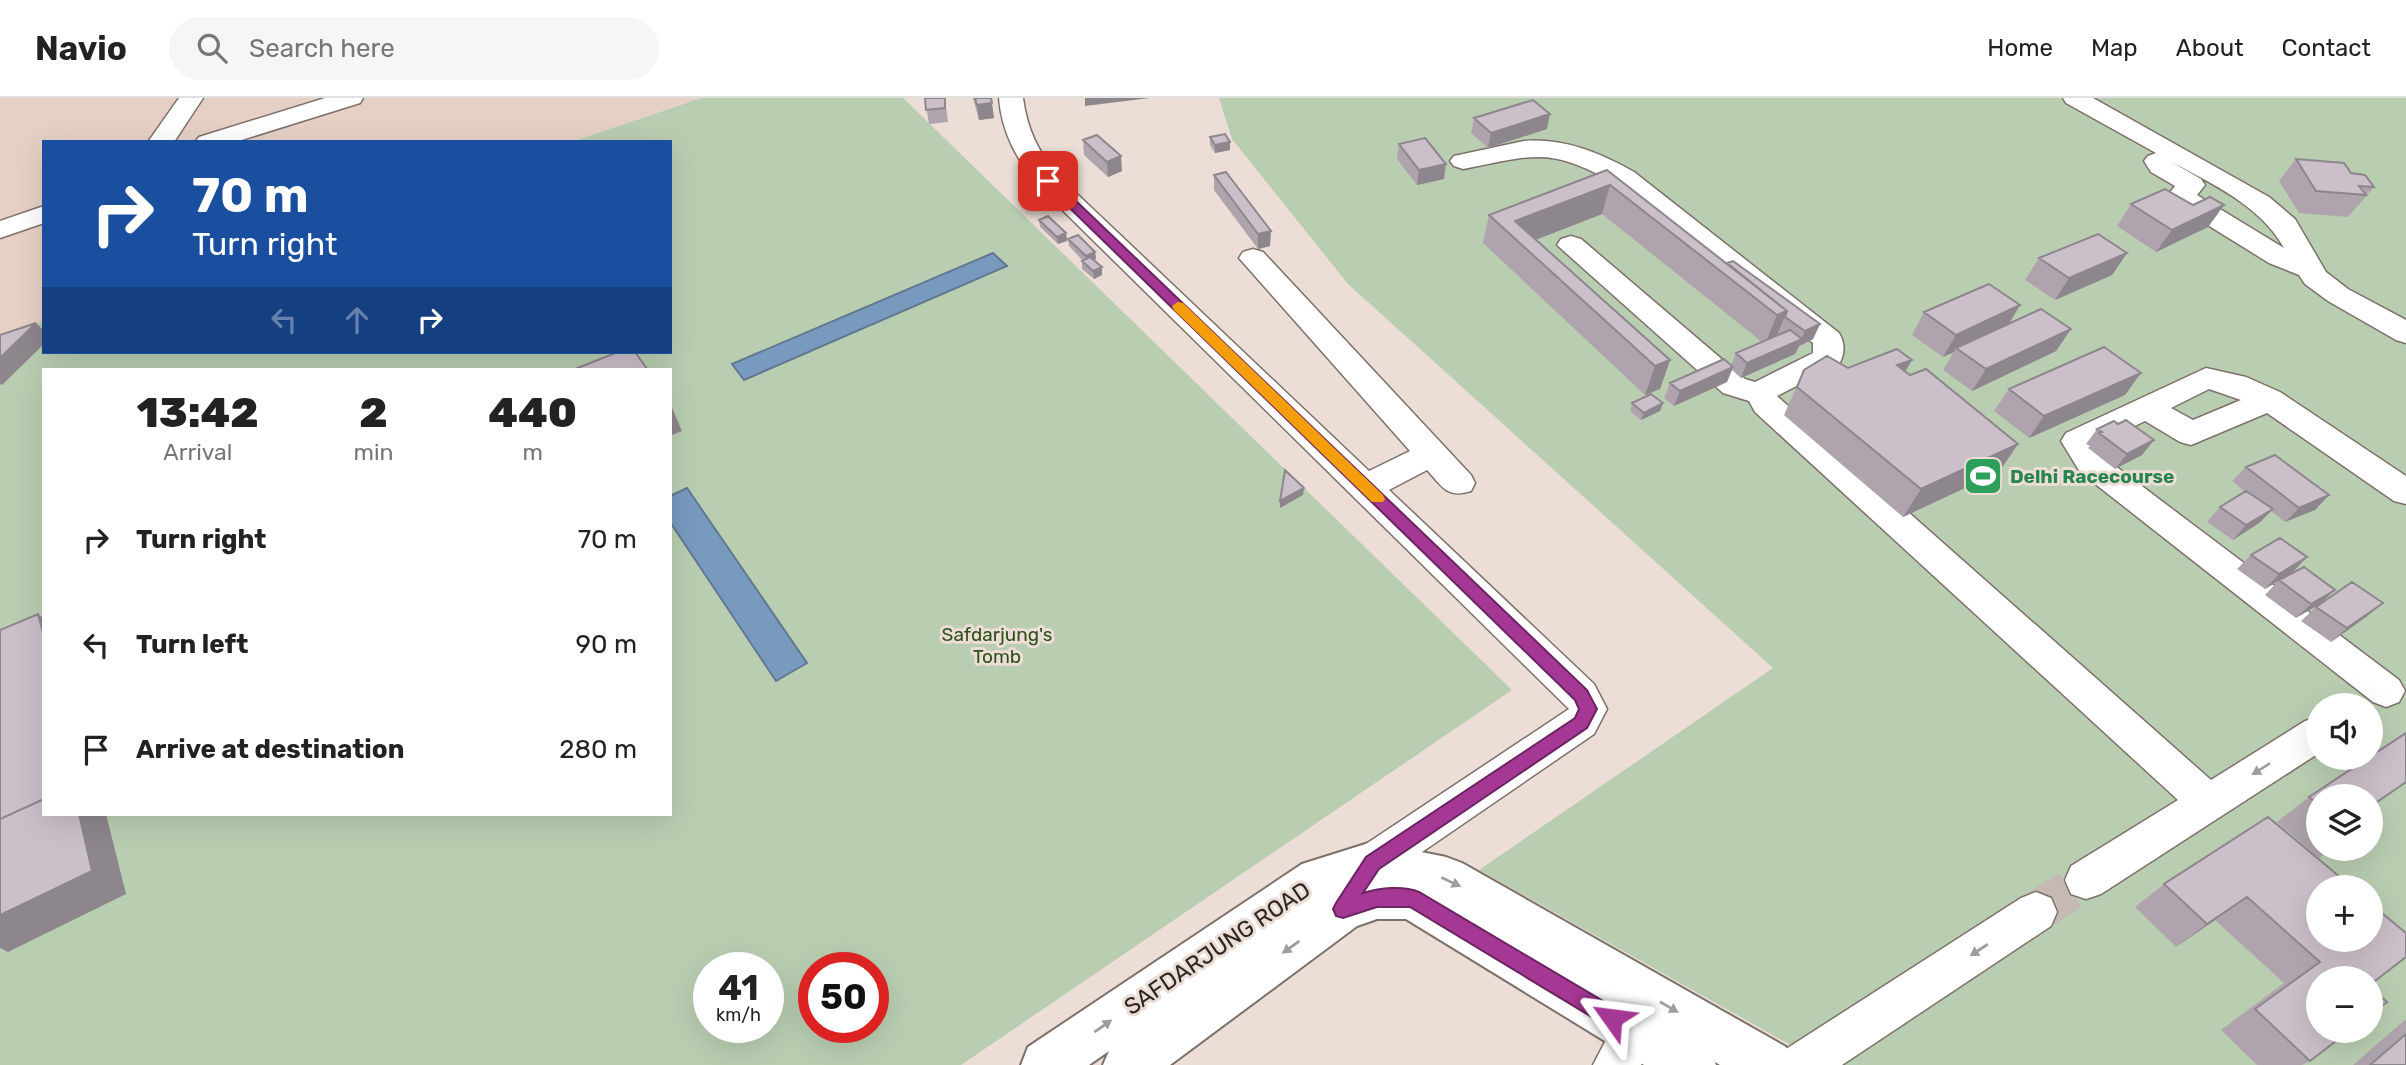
<!DOCTYPE html>
<meta charset="utf-8">
<style>
:root{--surface:#fff;--page:#f6f6f6;--text:#222;--muted:#767676;--line:#e0e0e0}
body{margin:0;font-family:Rubik,sans-serif;background:var(--page);color:var(--text);height:100vh;display:flex;flex-direction:column;font-size:26px;white-space:nowrap}
*{box-sizing:border-box;margin:0}
p{font-size:23px;color:var(--muted)}
.icon{flex:none;width:38px;height:38px;fill:none;stroke:currentColor;stroke-width:2;stroke-linecap:round;stroke-linejoin:round}
.map{position:relative;flex:1;overflow:hidden}
.details{position:absolute;left:42px;top:270px;width:630px;height:448px;display:flex;flex-direction:column;background:var(--surface);border-radius:0px;box-shadow:0 7px 28px #0002}
.details>*{flex:none}
.top-card{position:absolute;left:42px;top:42px;width:630px;height:214px;border-radius:0px;box-shadow:0 7px 28px #0002;background:#1a4fa0;color:#fff;overflow:hidden}
.tools{position:absolute;left:2306px;top:595px;display:grid;gap:14px}
.tools a{display:grid;place-items:center;width:77px;height:77px;border-radius:50%;background:var(--surface);box-shadow:0 7px 28px #0002;font-size:35px}
.speed{position:absolute;left:693px;top:854px;display:flex;gap:14px;font-size:35px;font-weight:700;text-align:center}
.speed>*{display:grid;place-content:center;width:91px;height:91px;border-radius:50%;background:var(--surface);box-shadow:0 7px 28px #0002;line-height:1}
.speed small{font-size:18px;font-weight:400}
.speed .limit{border:10px solid #d22;background:#fff;color:#111}
.pin{position:absolute;display:grid;place-items:center;width:60px;height:60px;color:#fff;margin:-30px;border-radius:14px;box-shadow:0 4px 10px #0006}
.me{position:absolute;width:77px;margin:-38px;rotate:301deg;stroke-linejoin:round;filter:drop-shadow(0 0 5px #0008)}
.turn{display:flex;align-items:center;gap:24px;height:147px;padding:0 35px;font-size:32px}
.turn .icon{width:91px;height:91px;stroke-width:2.5}
.turn b{display:block;font-size:49px;line-height:60px}
.lanes{display:flex;align-items:center;height:66px;padding:0 35px;background:#0003;justify-content:center;gap:35px;direction:ltr}
.lanes .off{opacity:.35}
.eta{display:flex;justify-content:space-evenly;align-items:center;height:119px;text-align:center}
.eta b{font-size:42px;font-weight:800;line-height:49px}
ul{padding:0;list-style:none}
li{display:flex;align-items:center;gap:21px;height:105px;padding:0 35px}
li div{flex:1}
li b{display:block;font-size:26px}
li em{font-style:normal}
header{display:flex;align-items:center;gap:42px;box-sizing:border-box;height:98px;padding:0 35px;background:var(--surface);border-bottom:2px solid var(--line)}
header strong{font-size:33px}
nav{display:flex;gap:38px;margin-inline-start:auto;font-size:24px}
.search{width:490px;height:63px;background:var(--page);display:flex;align-items:center;gap:18px;box-sizing:border-box;padding:0 24px;border-radius:38px;color:var(--muted);font-size:26px}
.map>svg:first-child{display:block}
.built{fill:#e6d0c5}
.green{fill:#b9ceb1;fill-rule:evenodd}
.water{fill:#799abf;stroke:#627891;stroke-width:2}
.lines{fill:none;stroke-linecap:round;stroke-linejoin:round}
.minor-tunnel{stroke:#c6b9b3;stroke-width:41;stroke-dasharray:41 20;stroke-linecap:butt}
.minor-casing{stroke:#7d7069;stroke-width:3}
.major-casing{stroke:#7d7069;stroke-width:4}
.minor{fill:#fff;fill-rule:evenodd}
.major{fill:#fff;fill-rule:evenodd}
.wall{fill:#afa4ad}
.shaded-wall{fill:#8e868d}
.building{fill:#cbbfc9;stroke:#8e868d;stroke-width:2}
.oneway{fill:#a09e9d}
.route{fill:#a53795;stroke:#6b2461;stroke-width:2}
.slow{fill:#f59e0b}
.labels{text-anchor:middle;dominant-baseline:central;stroke-width:6;stroke-linejoin:round;paint-order:stroke}
.leisure-label{font-size:19px;font-weight:bold;fill:#27864d;stroke:#ecddd6;text-anchor:start}
.park-label{font-size:19px;fill:#2b5118;stroke:#ecddd6}
.near-street-label{font-size:23px;fill:#2d2825;stroke:#ecddd6}
</style>
<header>
<strong>Navio</strong>
<div class="search"><svg class="icon" aria-label="search" viewBox="0 0 24 24"><circle cx="10" cy="10" r="6"/><path d="M15 15l6 6"/></svg>Search here</div>
<nav><a>Home</a><a>Map</a><a>About</a><a>Contact</a></nav>
</header>
<div class="map">
<svg width="2406" height="967" viewBox="0 0 2406 967">
<rect width="100%" height="100%" fill="#ecddd6"/>
<path class="built" d="M0,0H701L572,44H44V223L0,238Z"/>
<path class="green" d="M701,0H903L1512,592L961,967H0V238L44,223V254H670V44H572ZM44,271H670V716H44ZM709,870H768V929H709ZM814,870H873V929H814Z
M1219,0H2406V967H1826L1479,772L1773,570L1348,186L1232,41ZM2319,607H2371V660H2319ZM2319,698H2371V751H2319ZM2319,789H2371V842H2319ZM2319,880H2371V933H2319Z"/>
<path class="water" d="M993,155L1007,168L744,282L732,266Z
M687,390L807,565L776,583L670,424V398Z"/>
<g class="lines">
<path class="minor-tunnel" d="M2036,814L2086,782"/>
<g class="minor-casing">
<path id="minor" d="M179,0H203L174,44H148Z
M325,0H363L360,5L235,44H195L199,39Z
M999,0H1023C1027,31 1038,53 1057,77L1369,373L1410,353L1239,160L1243,154L1253,151L1263,154L1471,377L1475,385L1471,393C1447,401 1442,388 1427,372L1389,392L1594,586L1607,611L1594,636L1387,778L1377,796L1362,801L1347,796L1341,782L1357,752L1569,611L1039,89C1017,61 1002,36 999,0Z
M2063,0H2093L2269,99L2295,121L2326,174L2348,191L2406,222V245L2396,242L2328,203L2305,186L2299,177L2269,165L2177,108L2168,97L2175,88L2151,74L2144,63L2148,58L2156,55L2066,5ZM2170,63C2212,86 2260,107 2284,150L2197,97L2205,87L2201,81Z
M1524,43C1565,40 1600,55 1634,74L1839,235C1845,245 1845,256 1839,266L1777,298L2211,682L2305,623L2319,619V655L2101,796L2086,801L2071,796L2065,782L2071,768L2178,702L1755,314L1749,303L1723,295L1557,147L1561,141L1571,138L1581,141L1745,281L1755,284L1813,255V245L1616,86C1549,48 1535,57 1463,71L1454,68L1450,63L1454,58Z
M44,108V125L0,140V123Z
M2206,270L2246,279L2280,294L2406,378V406L2394,403L2267,315L2191,347L2180,344L2145,323L2096,347L2102,358L2399,582L2405,593L2399,604L2386,609L2373,604L2080,374L2061,343L2066,335ZM2209,291L2241,302L2193,322L2171,310Z
M2036,794L2051,800L2057,814L2051,828L1842,967H1779L1786,951L2021,800Z
M1635,911L1651,917L1657,933L1641,967H1593L1619,917Z"/>
</g>
<g class="major-casing">
<path id="major" d="M1372,744L1446,759L1462,765L1786,949L1793,967H1720L1715,964L1716,967H1644L1406,821H1377L1357,828L1170,967H1103L1109,953L1089,967H1021L1028,949L1302,766Z"/>
</g>
<use href="#minor" class="minor"/>
<use href="#major" class="major"/>
</g>
<path class="wall" d="M925,0H945L948,24L929,26Z
M973,0H991L994,20L979,22Z
M1474,20L1547,31L1488,50L1471,35Z
M1210,39L1230,44V52L1215,55L1210,47Z
M1083,42L1122,73L1108,79L1084,57Z
M1399,46L1444,81L1417,87L1397,61Z
M2296,61L2351,75L2374,89L2348,119L2299,115L2279,83Z
M1607,72L1727,165L1820,226L1813,241L1799,248L1795,256L1741,280L1732,272L1727,284L1674,308L1664,300L1670,285L1731,267L1736,255L1762,244L1602,116L1536,142L1670,262L1660,291L1645,297L1483,145L1489,117Z
M1214,77L1270,148L1258,151L1214,92Z
M2131,106L2193,107H2224L2208,129L2156,154L2117,128Z
M1039,122L1066,135L1067,143L1058,146L1040,129Z
M1068,141L1095,154L1096,161L1094,162L1102,177L1094,181L1082,171V163H1083L1069,148Z
M2127,155L2112,177L2055,202L2025,182L2039,160Z
M2020,207L2009,226L2071,231L2056,253L1972,293L1943,272L1954,254L1943,259L1912,237L1924,214Z
M1848,270L1905,274L2018,346L1999,374L1903,419L1784,317L1804,272Z
M2009,291L2125,297L2029,340L1994,313Z
M1632,305H1663L1660,313L1641,322L1630,313Z
M2097,331L2142,357L2115,371L2088,350L2090,348L2086,346Z
M2246,369L2329,397L2315,412L2285,424L2271,413L2259,425L2233,442L2207,424L2220,409L2245,394L2232,383Z
M2251,457L2293,474L2265,491L2237,471Z
M2279,482L2335,492L2296,520L2265,497Z
M2383,505L2366,519L2331,544L2301,523L2316,509Z
M2319,698V751H2332L2319,760L2277,724L2309,699Z
M2268,719L2371,880L2310,963L2302,967H2257L2221,932L2284,885L2215,822L2176,849L2135,809L2164,786Z
M2406,921V967H2353Z"/>
<path class="shaded-wall" d="M1085,0H1150L1085,8Z
M992,5L994,20L979,22L977,7Z
M1550,16L1547,31L1488,50L1491,35Z
M1230,44V52L1215,55V47Z
M1121,58L1122,73L1108,79L1107,64Z
M1446,66L1444,81L1417,87L1419,72Z
M1610,87L1602,116L1522,147L1515,123Z
M2224,107L2208,129L2156,154L2172,132Z
M1271,133L1270,148L1258,151V136Z
M1066,135L1067,143L1058,146L1057,139Z
M1095,154L1096,161L1086,165V158Z
M2127,155L2112,177L2055,202L2069,180Z
M1102,169V177L1094,181L1093,173Z
M2020,207L2007,229L1956,250L1954,254L1943,259L1956,237Z
M1787,213L1775,242L1765,246L1777,217Z
M36,225L44,233V246L2,287L0,286V260Z
M1820,226L1813,241L1799,248L1795,256L1741,280L1747,265L1801,242L1805,233Z
M2071,231L2056,253L1972,293L1986,271Z
M1670,262L1660,291L1645,297L1655,268Z
M1912,262L1896,290L1897,267Z
M1733,269L1727,284L1674,308L1680,293Z
M2141,275L2125,297L2029,340L2044,318Z
M670,305L682,333L670,338Z
M1663,305L1660,313L1641,322L1644,315Z
M2154,342L2142,357L2115,371L2127,356Z
M2018,346L1999,374L1903,419L1921,391Z
M1304,390L1303,397L1280,410V403Z
M2329,397L2315,412L2285,424L2299,410Z
M2273,411L2259,425L2233,442L2246,427Z
M2307,459L2293,474L2265,491L2279,476Z
M2335,492L2320,506L2296,520L2311,506Z
M2383,505L2366,519L2331,544L2347,530Z
M38,516L44,521V538Z
M44,716H106L126,796L8,854L0,850V817Z
M2247,799L2215,822L2176,849L2207,826Z"/>
<path class="building" d="M925,0H945V10L926,12Z
M975,0H991L992,5L977,7Z
M1533,2L1550,16L1491,35L1474,20Z
M1225,36L1230,44L1215,47L1210,39Z
M1097,37L1121,58L1107,64L1083,42Z
M1425,40L1446,66L1419,72L1399,46Z
M2296,61L2344,65L2351,75L2365,77L2374,89L2359,88L2366,97L2316,93Z
M1607,72L1787,213L1777,217L1610,87L1515,123L1670,262L1655,268L1489,117Z
M1226,74L1271,133L1258,136L1214,77Z
M2165,91L2193,107L2210,99L2224,107L2172,132L2131,106Z
M1048,118L1066,135L1057,139L1039,122Z
M2098,136L2127,155L2069,180L2039,160Z
M1078,137L1095,154L1086,158L1068,141Z
M1090,159L1102,169L1093,173L1082,163Z
M1733,163L1820,226L1805,233L1785,219L1787,213L1727,165Z
M1989,186L2020,207L1956,237L1924,214Z
M2041,211L2071,231L1986,271L1956,250Z
M36,225L0,260V237Z
M1790,232L1802,241L1747,265L1736,255Z
M2104,249L2141,275L2044,318L2009,291Z
M1897,251L1912,262L1897,267L1910,277L1926,271L2018,346L1921,391L1797,289L1804,272L1827,258L1848,270Z
M618,254H635L647,271H575Z
M1724,261L1733,269L1680,293L1670,285Z
M1651,296L1663,305L1644,315L1632,305Z
M2126,322L2154,342L2127,356L2099,335L2102,334L2097,331L2114,323L2118,326Z
M2275,357L2329,397L2299,410L2246,369Z
M1285,372L1304,390L1280,403Z
M2246,393L2273,411L2246,427L2220,409Z
M2280,440L2307,459L2279,476L2251,457Z
M2304,469L2335,492L2311,506L2279,482Z
M2352,484L2383,505L2347,530L2316,509Z
M38,516L44,538V701L0,721V532Z
M2406,635V684L2371,708V698H2319V707L2309,699L2368,660H2371V658Z
M44,701V716H79L92,773L0,817V721Z
M2371,711L2380,717L2371,724Z
M2268,719L2352,789H2319V842H2371V806L2406,835V859L2371,886V880H2319V933H2349L2310,963L2255,911L2320,864L2247,799L2207,826L2164,786Z
M2371,890L2387,904L2371,916Z
M2406,936V967H2370Z"/>
<defs><path id="oneway-solid" d="M-6-.8H1V-3.2L6.5 0L1 3.2V.8H-6Z" transform="scale(1.75)"/></defs>
<g class="oneway">
<use href="#oneway-solid" transform="translate(2261 671) rotate(148)"/>
<use href="#oneway-solid" transform="translate(1451 784) rotate(25)"/>
<use href="#oneway-solid" transform="translate(1291 849) rotate(144)"/>
<use href="#oneway-solid" transform="translate(1979 852) rotate(147)"/>
<use href="#oneway-solid" transform="translate(1669 909) rotate(30)"/>
<use href="#oneway-solid" transform="translate(1103 928) rotate(-35)"/>
</g>
<path class="route" d="M1048,79L1052,80L1587,592L1597,611L1587,630L1379,771L1363,795C1380,790 1403,787 1419,794L1620,913L1623,920L1620,927L1612,930L1605,927L1410,809H1377L1343,820L1336,818L1333,811L1336,805L1366,759L1575,620L1579,611L1575,602L1044,85V80Z"/>
<path class="slow" d="M1178,204L1183,205L1383,397L1385,401L1383,404H1372L1174,212L1172,208Z"/>
<defs>
<g id="stadium-square" transform="scale(2.0125)"><rect x="-9" y="-9" width="18" height="18" rx="4" fill="#2e9e5b" stroke="#ecddd6"/><path d="M0-5a6.5 5 0 1 0 0 10a6.5 5 0 1 0 0-10ZM-3.5-1.8h7v3.6h-7Z" fill="#fff"/></g>
</defs>
<g fill-rule="evenodd">
<use href="#stadium-square" x="1983" y="378"/>
</g>
<g class="labels">
<g class="leisure-label">
<text x="2010" y="378">Delhi Racecourse</text>
</g>
<g class="park-label">
<text x="997" y="536">Safdarjung's<tspan x="997" dy="22">Tomb</tspan></text>
</g>
<g class="near-street-label">
<text transform="translate(1217 850) rotate(-34)">SAFDARJUNG ROAD</text>
</g>
</g>
</svg>
<div class="tools">
<a><svg class="icon" aria-label="sound" viewBox="0 0 24 24"><path d="M4 9h4l5-4v14l-5-4H4zM17 9q2 3 0 6"/></svg></a>
<a><svg class="icon" aria-label="layers" viewBox="0 0 24 24"><path d="M12 4l9 5-9 5-9-5zM3 14l9 5 9-5"/></svg></a>
<a>+</a>
<a>−</a>
</div>
<div class="speed"><div>41<small>km/h</small></div><div class="limit">50</div></div>
<div class="pin" style="left:1048px;top:83px;background:#d93025"><svg class="icon" aria-label="arrive" viewBox="0 0 24 24"><path d="M6 21V4h12l-3 4 3 4H6"/></svg></div>
<svg class="me" style="left:1612px;top:920px" viewBox="-20 -20 40 40"><path d="M0-17L14 15 0 8-14 15z" fill="#a53795" stroke="#fff" stroke-width="4"/></svg>
<div class="top-card">
<div class="turn"><svg class="icon" aria-label="right" viewBox="0 0 24 24"><path d="M7 20v-9h11M14 6l5 5-5 5"/></svg><div><b>70 m</b>Turn right</div></div>
<div class="lanes"><svg class="icon off" aria-label="left" viewBox="0 0 24 24"><path d="M17 20v-9H6M10 6l-5 5 5 5"/></svg><svg class="icon off" aria-label="ahead" viewBox="0 0 24 24"><path d="M12 20V5M6 11l6-6 6 6"/></svg><svg class="icon" aria-label="right" viewBox="0 0 24 24"><path d="M7 20v-9h11M14 6l5 5-5 5"/></svg></div>
</div>
<section class="details">
<div class="eta">
<div><b>13:42</b><p>Arrival</p></div>
<div><b>2</b><p>min</p></div>
<div><b>440</b><p>m</p></div>
</div>
<ul>
<li><svg class="icon" aria-label="right" viewBox="0 0 24 24"><path d="M7 20v-9h11M14 6l5 5-5 5"/></svg><div><b>Turn right</b></div><em>70 m</em></li>
<li><svg class="icon" aria-label="left" viewBox="0 0 24 24"><path d="M17 20v-9H6M10 6l-5 5 5 5"/></svg><div><b>Turn left</b></div><em>90 m</em></li>
<li><svg class="icon" aria-label="arrive" viewBox="0 0 24 24"><path d="M6 21V4h12l-3 4 3 4H6"/></svg><div><b>Arrive at destination</b></div><em>280 m</em></li>
</ul>
</section>
</div>
